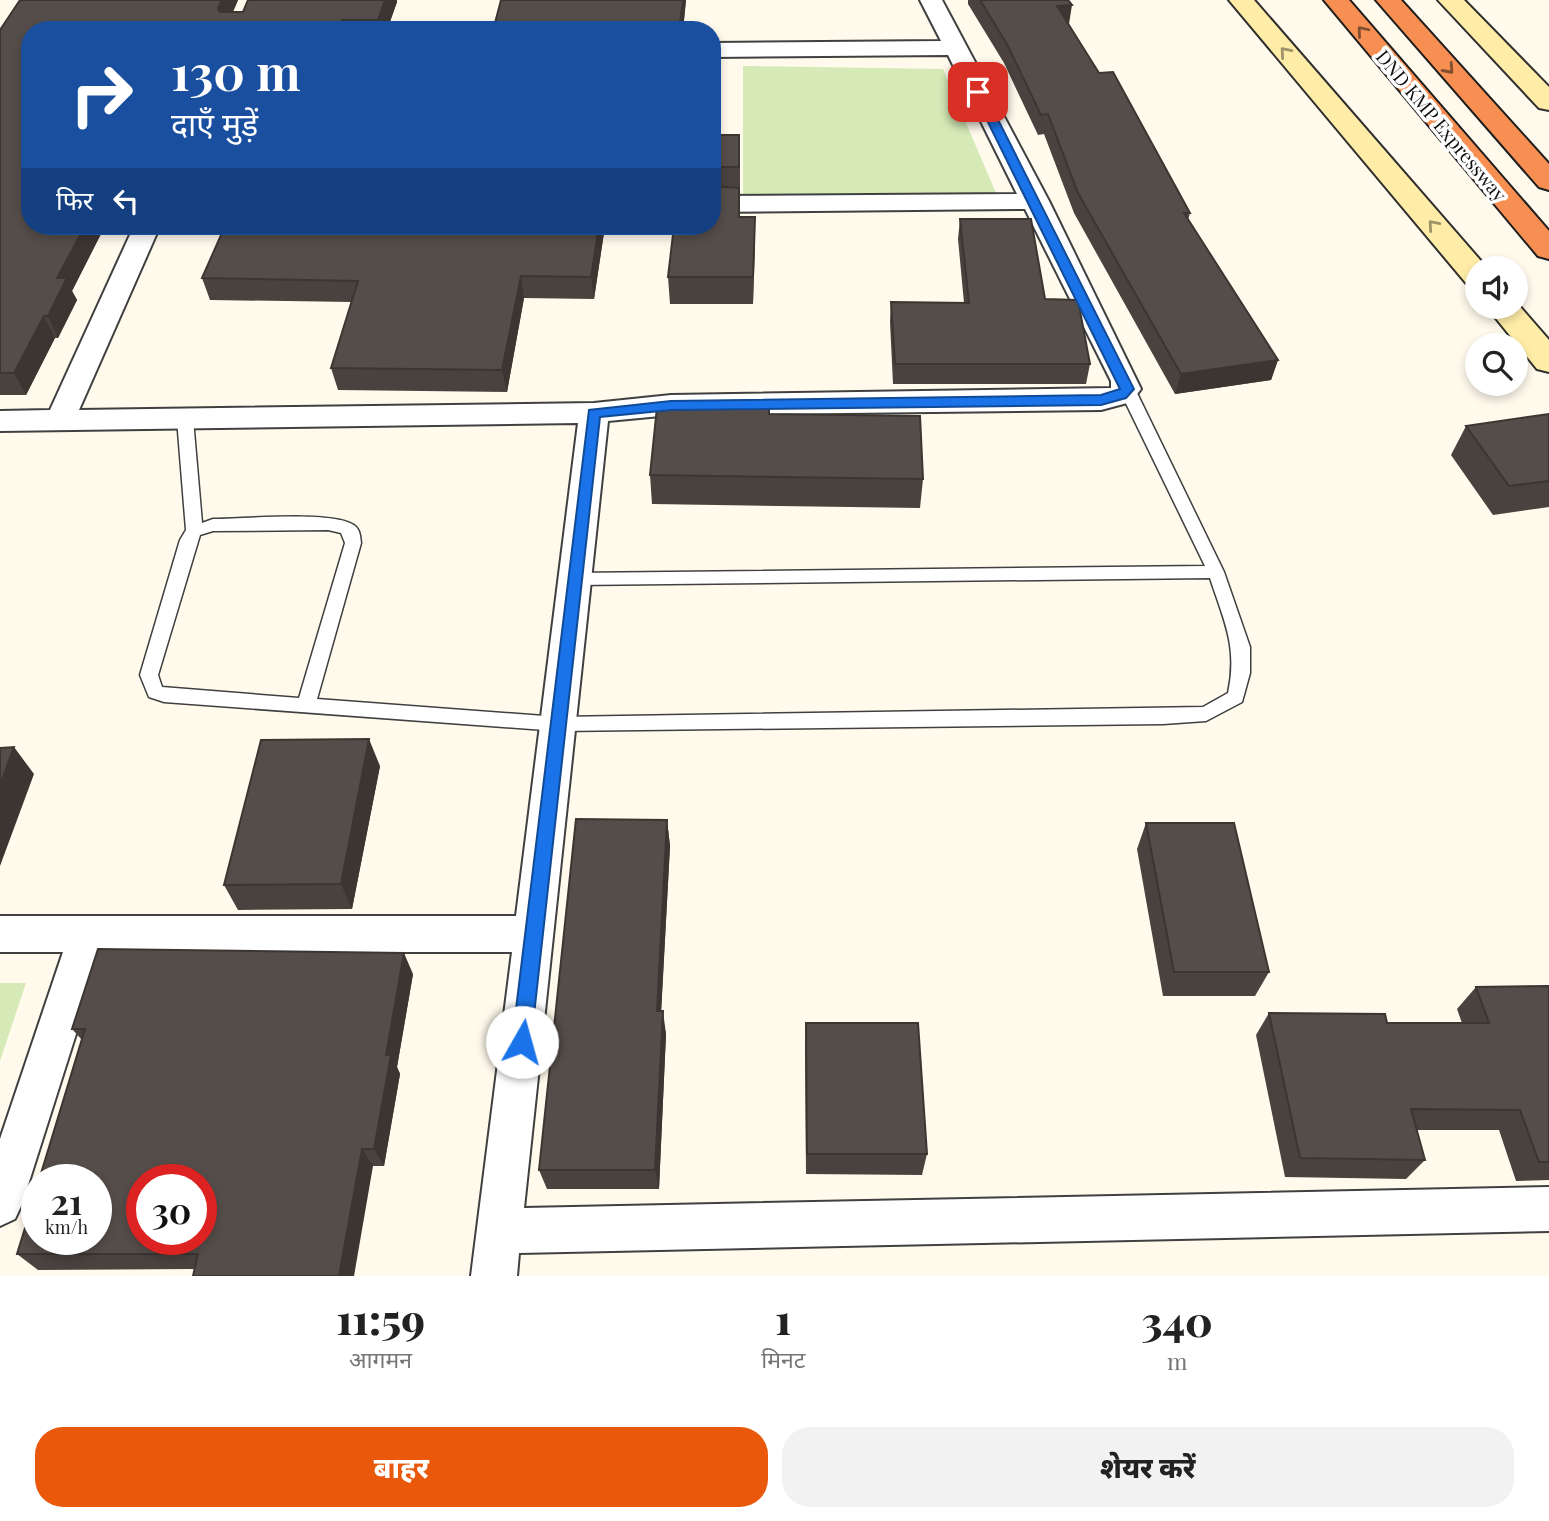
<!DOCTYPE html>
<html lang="hi">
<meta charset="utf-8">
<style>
:root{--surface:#fff;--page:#f2f2f2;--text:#222;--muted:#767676;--accent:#ea580c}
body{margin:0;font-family:"Playfair Display","Noto Sans Devanagari",serif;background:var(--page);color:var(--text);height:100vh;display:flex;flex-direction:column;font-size:26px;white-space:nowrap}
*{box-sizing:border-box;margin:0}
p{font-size:23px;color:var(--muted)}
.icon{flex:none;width:38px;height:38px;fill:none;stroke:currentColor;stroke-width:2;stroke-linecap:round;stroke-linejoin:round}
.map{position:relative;height:1276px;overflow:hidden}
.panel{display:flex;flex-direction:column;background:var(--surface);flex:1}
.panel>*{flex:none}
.top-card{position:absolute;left:21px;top:21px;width:700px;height:214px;border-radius:28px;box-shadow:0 4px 10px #0003;background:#1a4fa0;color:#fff;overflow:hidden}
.controls{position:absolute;left:1465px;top:256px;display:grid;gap:14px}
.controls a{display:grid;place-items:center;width:63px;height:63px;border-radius:50%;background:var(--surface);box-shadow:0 4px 10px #0003;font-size:35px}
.speed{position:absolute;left:21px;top:1164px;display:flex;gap:14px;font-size:35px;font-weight:700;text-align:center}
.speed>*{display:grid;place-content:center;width:91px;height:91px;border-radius:50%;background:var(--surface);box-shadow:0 4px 10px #0003;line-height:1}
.speed small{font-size:18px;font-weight:400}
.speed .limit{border:10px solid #d22;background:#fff;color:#111}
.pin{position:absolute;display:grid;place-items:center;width:60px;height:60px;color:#fff;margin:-30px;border-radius:14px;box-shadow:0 4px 10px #0006}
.me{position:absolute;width:77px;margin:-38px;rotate:7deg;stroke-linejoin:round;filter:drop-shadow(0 0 5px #0008)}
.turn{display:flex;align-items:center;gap:24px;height:147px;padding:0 35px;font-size:32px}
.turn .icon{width:91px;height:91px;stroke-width:2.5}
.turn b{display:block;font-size:49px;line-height:60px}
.then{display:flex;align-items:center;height:66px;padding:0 35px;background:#0003;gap:14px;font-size:26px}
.eta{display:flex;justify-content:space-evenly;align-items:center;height:119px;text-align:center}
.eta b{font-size:42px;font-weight:800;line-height:49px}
.primary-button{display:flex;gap:14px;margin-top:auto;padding:14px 35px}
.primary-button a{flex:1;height:80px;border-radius:28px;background:var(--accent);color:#fff;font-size:28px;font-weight:800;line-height:80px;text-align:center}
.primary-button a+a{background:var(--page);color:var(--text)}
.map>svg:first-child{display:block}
.green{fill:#d5eab6}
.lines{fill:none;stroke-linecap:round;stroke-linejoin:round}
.lane-casing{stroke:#404040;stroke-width:3}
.street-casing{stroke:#404040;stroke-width:4}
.secondary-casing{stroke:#2f2f2f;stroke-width:4}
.highway-casing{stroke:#1e1e1e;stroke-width:4}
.lane{fill:#fff;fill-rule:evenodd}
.street{fill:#fff;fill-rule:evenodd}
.secondary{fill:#ffeda7;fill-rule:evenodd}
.highway{fill:#f78f52;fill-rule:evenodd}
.wall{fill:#49423f}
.shaded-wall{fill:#3c3633}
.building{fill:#554d49;stroke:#3c3633;stroke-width:2;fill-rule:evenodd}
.oneway{stroke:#824e30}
.oneway2{stroke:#9e9369}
.route{fill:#1a73e8;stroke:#114b97;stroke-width:2}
.labels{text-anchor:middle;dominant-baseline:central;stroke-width:7;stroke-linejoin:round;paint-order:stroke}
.far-street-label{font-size:19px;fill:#0d0d0d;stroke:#fff}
</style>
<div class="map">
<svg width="1549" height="1276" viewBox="0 0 1549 1276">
<rect width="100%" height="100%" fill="#fffaec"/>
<path class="green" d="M743,66L943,69L999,200L743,198Z
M0,983H26L0,1061Z"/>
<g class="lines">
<g class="lane-casing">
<path id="lane" d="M1127,384L1135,389L1224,572L1250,647V673L1242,702L1206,721L1163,724L558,731L164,702L149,697L140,675L180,540L186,530L177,419L185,414L193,419L202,523L213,519C244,519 328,511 352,524C360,528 360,535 361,543L317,699L558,717L1203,707L1228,693C1238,647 1224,621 1210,578L574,585L566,579L574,573L1205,566L1119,389ZM328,530L341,533L345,543L299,698L162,687L158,675L200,535L213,531Z"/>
</g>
<g class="street-casing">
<path id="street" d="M920,0H942L1049,201L1141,389L1131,402L1101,410L671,415L608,421L524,1208L1549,1187V1231L519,1253L517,1276H471L512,952H102L22,1204L15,1219L0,1226V1139L63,952H0V916H516L578,423L0,431V411L50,410L134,226H160L79,410L594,403L671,395L1111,388V381L1025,209L712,212V196L1017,194L948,55L712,57V43L941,41Z"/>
</g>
<g class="secondary-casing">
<path id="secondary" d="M1229,0H1254L1487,268H1477V286L1466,283Z
M1438,0H1464L1549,87V110L1539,108Z
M1516,302L1549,340V372L1537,369L1486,306H1516Z"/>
</g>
<g class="highway-casing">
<path id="highway" d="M1324,0H1349L1549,231V259L1538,256Z
M1376,0H1401L1549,164V190L1539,187Z"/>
</g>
<use href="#lane" class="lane"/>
<use href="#street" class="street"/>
<use href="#secondary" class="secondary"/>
<use href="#highway" class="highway"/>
</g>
<path class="wall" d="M20,0H238L233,12H243L248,0H397V2L387,30H30V226H105L72,291L77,300L58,338H55L26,395H0V30Z
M501,0H686L683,30H496L495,23Z
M968,0H1068V24L1190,213L1188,220L1278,360L1271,380L1175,394L1074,213L1044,134L1038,135L1004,63L968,4Z
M712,135L740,161V217H755L753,304H670L668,277L712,226Z
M960,219L1045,299L1090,364L1086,384H893L890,322L891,302L964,303L958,239Z
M605,226L594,299L524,298L507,392L338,390L331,368L352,302L210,300L202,278Z
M769,414L923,479L920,508L652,504L650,475Z
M1549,414V507L1493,515L1451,455L1466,426Z
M380,766L352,909L238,910L224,885Z
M667,820L670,846L661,1011L666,1034L659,1189H547L539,1170Z
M1146,823L1269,972L1255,996H1163L1137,849Z
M413,974L397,1067L400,1074L384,1166H373L194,1269L38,1270L17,1254L82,1040L72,1029Z
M1549,986V1180L1516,1181L1499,1130H1416L1425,1160L1406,1179L1285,1177L1256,1035L1269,1013L1387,1023H1462L1457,1009L1476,987Z
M806,1023L927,1154L922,1175L806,1174L805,1046Z"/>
<path class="shaded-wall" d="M222,0H238L225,29L218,8Z
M385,0H397V2L387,30H380L378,20Z
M683,0H686L683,30H681Z
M1072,5L1069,24L1057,6Z
M342,20L344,30H338Z
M755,217V244L753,304V277Z
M85,226H105L72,291L77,300L58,338L48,316L57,278Z
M599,226H605L594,299L591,277Z
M521,276L524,298L507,392L502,370Z
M44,316L55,338L26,395L14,373Z
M1278,360L1271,380L1175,394L1181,374Z
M369,739L380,766L352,909L341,884Z
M14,747L34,774L0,866V785Z
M667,820L670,846L660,1034L657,1011Z
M404,953L413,974L397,1067L400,1074L384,1166L374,1149L386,1055Z
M663,1011L666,1034L659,1189L655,1170Z
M362,1149L373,1166L354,1276H339Z"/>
<path class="building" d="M20,0H222L218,8L220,12H243L248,0H385L378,20H342L338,30H30V226H85L57,278H67L48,316H44L14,373H0V30Z
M501,0H683L680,23L641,22L640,30H566L567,23H495Z
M980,0H1068L1072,5L1057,6L1099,73L1113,72L1190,213H1184L1278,360L1181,374L1078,193L1048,114L1041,115L1007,44Z
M712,135H739V167H712Z
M712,186L739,188V217H755L753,277H668L674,226H712Z
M960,219H1031L1045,299L1078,300L1090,364H895L891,302L969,303Z
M225,226H599L591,277L521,276L502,370L331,368L358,281L202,278Z
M657,407L769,409V414L920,416L923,479L650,475Z
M1549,414V481L1509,486L1466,426Z
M369,739L341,884L224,885L261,740Z
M14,747L0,785V748Z
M576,819L667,820L657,1011H663L655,1170H539Z
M1146,823H1234L1269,972H1174Z
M98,949L404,953L386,1055H391L374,1149H362L339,1276H193L198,1254H17L37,1189V1239H96V1180H39L85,1029H72ZM142,1180H201V1239H142Z
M1549,986V1162H1539L1520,1110L1411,1109L1425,1160L1300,1158L1269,1013L1385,1014L1387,1023H1489L1476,987Z
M806,1023H918L927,1154H807Z"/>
<defs><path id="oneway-chevron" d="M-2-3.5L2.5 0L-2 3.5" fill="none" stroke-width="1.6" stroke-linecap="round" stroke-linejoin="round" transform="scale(1.75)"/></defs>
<g class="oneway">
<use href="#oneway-chevron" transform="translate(1362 31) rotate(-130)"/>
<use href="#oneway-chevron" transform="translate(1449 69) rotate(48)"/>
</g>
<g class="oneway2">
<use href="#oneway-chevron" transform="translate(1285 52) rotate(-131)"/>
<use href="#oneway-chevron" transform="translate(1433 225) rotate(-131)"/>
</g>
<path class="route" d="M978,89L984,92L1134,389L1126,398L1101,405L671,410L600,417L531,1042L528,1049L522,1051L515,1049L512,1042L589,410L671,401L1101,395L1120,389L973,92Z"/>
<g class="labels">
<g class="far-street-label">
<text transform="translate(1442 125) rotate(50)">DND KMP Expressway</text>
</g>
</g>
</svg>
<div class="controls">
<a><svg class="icon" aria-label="sound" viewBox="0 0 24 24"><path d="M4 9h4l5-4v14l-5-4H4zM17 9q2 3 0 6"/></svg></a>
<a><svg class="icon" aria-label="search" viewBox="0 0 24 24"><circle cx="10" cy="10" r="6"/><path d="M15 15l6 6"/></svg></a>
</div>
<div class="speed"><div>21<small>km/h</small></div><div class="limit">30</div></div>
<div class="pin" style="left:978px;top:92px;background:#d93025"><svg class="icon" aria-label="arrive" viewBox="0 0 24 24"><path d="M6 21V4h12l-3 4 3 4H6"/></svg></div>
<svg class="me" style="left:522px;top:1042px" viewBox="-20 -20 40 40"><circle r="19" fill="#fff"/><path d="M0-13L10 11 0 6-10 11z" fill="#1a73e8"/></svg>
<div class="top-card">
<div class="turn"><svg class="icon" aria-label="right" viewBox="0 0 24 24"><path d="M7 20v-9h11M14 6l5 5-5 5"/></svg><div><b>130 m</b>दाएँ मुड़ें</div></div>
<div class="then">फिर<svg class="icon" aria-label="left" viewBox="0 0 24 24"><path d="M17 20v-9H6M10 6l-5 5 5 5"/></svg></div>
</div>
</div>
<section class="panel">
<div class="eta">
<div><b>11:59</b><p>आगमन</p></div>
<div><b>1</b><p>मिनट</p></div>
<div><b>340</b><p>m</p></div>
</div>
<div class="primary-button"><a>बाहर</a><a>शेयर करें</a></div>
</section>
